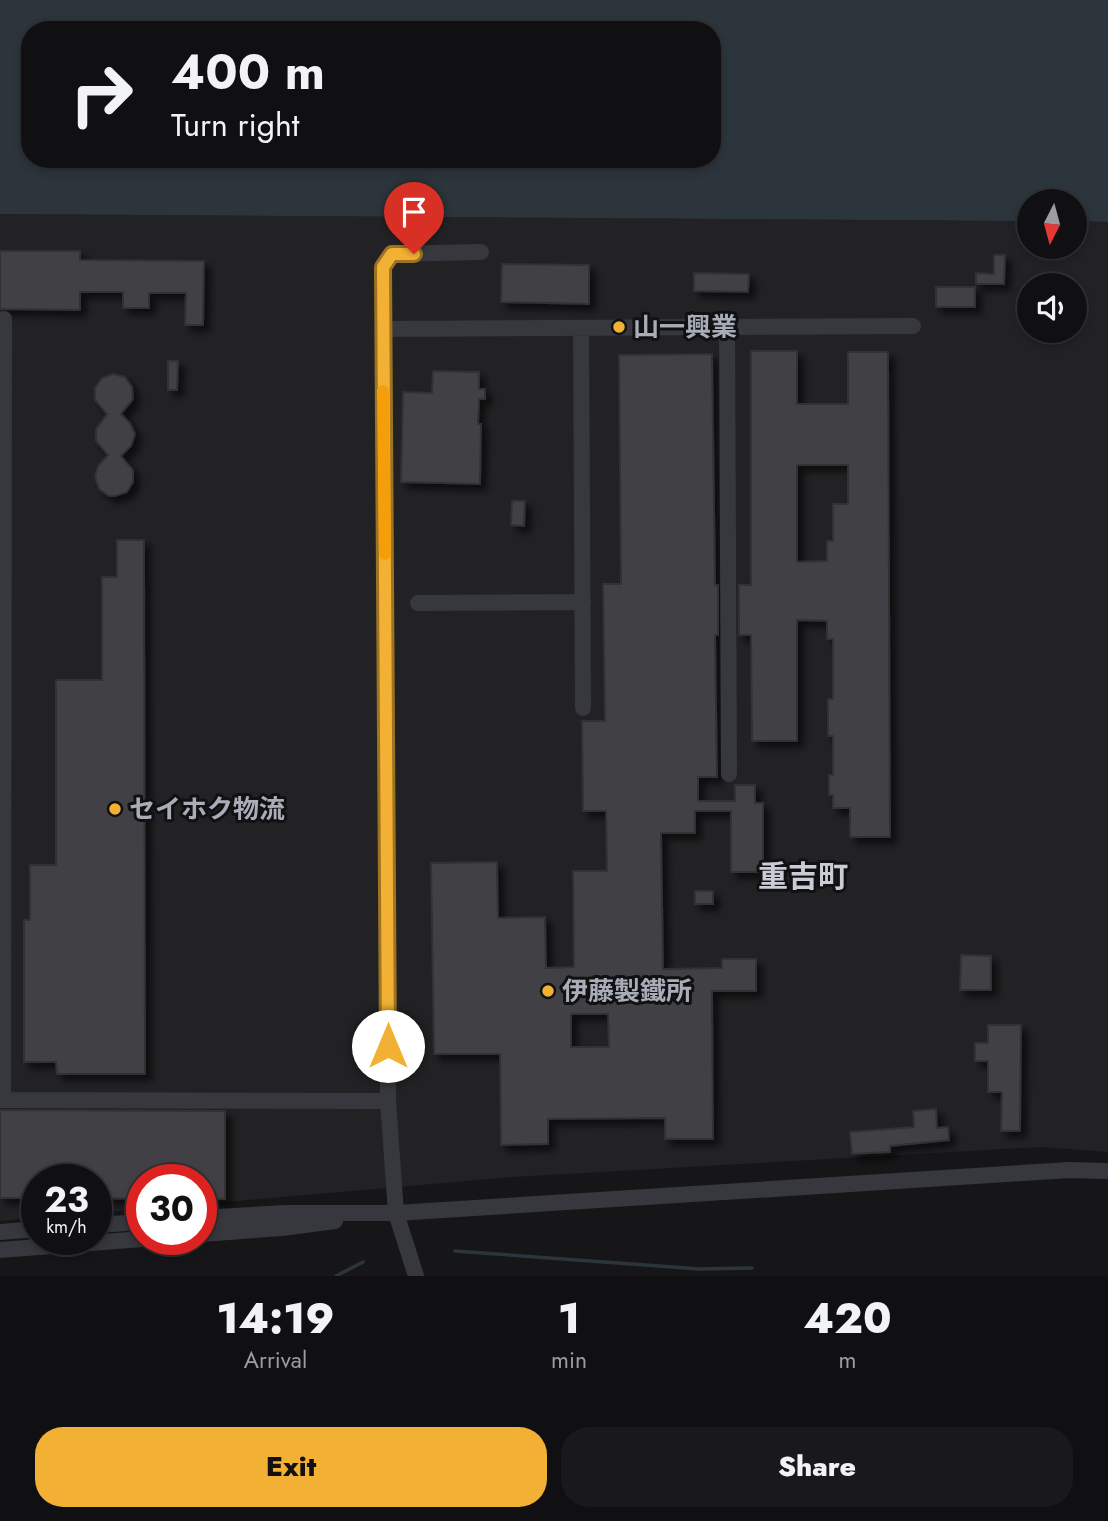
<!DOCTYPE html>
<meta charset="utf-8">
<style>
:root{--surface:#101012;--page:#19191b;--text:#f1f3f6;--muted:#9c9d9f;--line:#303032;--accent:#f2b134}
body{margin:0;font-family:Jost,"Noto Sans JP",sans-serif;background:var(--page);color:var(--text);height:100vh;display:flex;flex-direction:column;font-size:26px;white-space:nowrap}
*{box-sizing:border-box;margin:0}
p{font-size:23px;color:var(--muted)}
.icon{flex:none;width:38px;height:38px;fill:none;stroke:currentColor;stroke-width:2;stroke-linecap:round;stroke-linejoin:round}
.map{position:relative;height:1276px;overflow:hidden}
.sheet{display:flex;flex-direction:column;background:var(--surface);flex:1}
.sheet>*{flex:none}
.banner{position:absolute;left:21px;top:21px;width:700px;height:147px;border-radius:28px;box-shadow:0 4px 10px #0003,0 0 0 2px var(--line);background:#101012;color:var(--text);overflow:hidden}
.needle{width:46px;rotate:186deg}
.buttons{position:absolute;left:1017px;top:189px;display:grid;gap:14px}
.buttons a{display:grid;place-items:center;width:70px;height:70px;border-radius:50%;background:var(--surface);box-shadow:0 4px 10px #0003,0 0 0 2px var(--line);font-size:35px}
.speed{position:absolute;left:21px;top:1164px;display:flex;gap:14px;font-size:35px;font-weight:700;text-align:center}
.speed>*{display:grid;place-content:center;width:91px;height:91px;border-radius:50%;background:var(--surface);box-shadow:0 4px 10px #0003,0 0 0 2px var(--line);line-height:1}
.speed small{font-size:18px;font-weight:400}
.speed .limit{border:10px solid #d22;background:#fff;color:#111}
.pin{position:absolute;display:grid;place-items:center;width:60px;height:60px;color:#fff;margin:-72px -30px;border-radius:50% 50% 50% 0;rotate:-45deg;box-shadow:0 0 7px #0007}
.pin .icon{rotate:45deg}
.me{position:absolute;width:77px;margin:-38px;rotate:0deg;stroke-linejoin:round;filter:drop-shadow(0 0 5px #0008)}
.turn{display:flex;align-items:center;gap:24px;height:147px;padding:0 35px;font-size:32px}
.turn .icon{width:91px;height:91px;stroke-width:2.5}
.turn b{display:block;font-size:49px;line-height:60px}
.eta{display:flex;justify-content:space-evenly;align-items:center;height:119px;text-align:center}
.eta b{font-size:42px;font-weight:800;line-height:49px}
.action{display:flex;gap:14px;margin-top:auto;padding:14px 35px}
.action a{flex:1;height:80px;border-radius:28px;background:var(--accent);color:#111;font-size:28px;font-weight:800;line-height:80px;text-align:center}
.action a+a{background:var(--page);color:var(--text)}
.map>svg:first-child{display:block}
.built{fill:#222225;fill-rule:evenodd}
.water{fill:#2c353c;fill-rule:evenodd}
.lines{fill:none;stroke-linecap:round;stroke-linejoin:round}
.stream{stroke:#2c353c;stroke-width:3.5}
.building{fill:#404145;stroke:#303034;stroke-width:2;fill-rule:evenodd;filter:url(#shadow)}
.minor{stroke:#37383d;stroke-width:16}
.route-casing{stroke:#9d7322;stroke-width:18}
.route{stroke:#f2b134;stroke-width:12}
.slow{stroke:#f59e0b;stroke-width:12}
.poi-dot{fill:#f2b134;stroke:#111113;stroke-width:2.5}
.labels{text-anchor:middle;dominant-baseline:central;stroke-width:6;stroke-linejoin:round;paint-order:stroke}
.poi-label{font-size:26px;font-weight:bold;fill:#a8adb8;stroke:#111113;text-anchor:start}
.quarter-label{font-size:30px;font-weight:bold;fill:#c9ccd4;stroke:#111113}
</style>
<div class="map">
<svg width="1108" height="1276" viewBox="0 0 1108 1276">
<defs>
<filter id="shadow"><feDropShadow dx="6" dy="6" stdDeviation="3.5" flood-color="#0009"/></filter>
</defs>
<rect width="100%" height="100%" fill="#161618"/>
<path class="built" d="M0,214L1029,221V247H1074L1075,221L1108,222V1152L1041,1147L512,1177L201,1204V1180H142V1209L96,1213V1180H37V1218L0,1221ZM1029,285H1074V331H1029Z"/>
<path class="water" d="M0,0H1108V222L1075,221L1074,201H1029V221L0,214ZM30,30H712V159H30Z"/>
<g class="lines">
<path class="stream" d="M455,1251L700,1269L752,1268
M336,1276L363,1262"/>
</g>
<path class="building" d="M0,251H80V260L204,261L203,325H185L186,293H149V308H123V292H80V310L0,309Z
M994,255H1005L1004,284H976V273L994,274Z
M502,264L589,265V304L501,302Z
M694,273L749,274L748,292L694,291Z
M936,287H975V307H936Z
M751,351H797V404H848V352H888L890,837H850V808H833V795H829V775H833V736H828V699H833V639H827V621L797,620V741H752L751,635H739V585H751ZM797,465H848V504H833V541H827V561L797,562Z
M712,354L715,585H718V635H715L717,777H698V801H735V785H755V803H763V872H731V811H695V833H661L663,969L722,968V959H756V991H712L713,1139H665V1118L548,1119V1144L501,1145L500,1054H434L431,863L497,862L498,918L545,917L546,968L574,967L573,871H607L606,811H583L582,721H605L603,584H621L619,355ZM571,1014H608L609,1047H571Z
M168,361H178L177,390H168Z
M433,371L479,372V389H485V399H479L478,424H481L480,484L401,482L403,392L432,393Z
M113,374L125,377L132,387L133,399L121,414L130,423L135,434L131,446L121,456L133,470V482L127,492L115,496H109L99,489L95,477L98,466L108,455L96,441V429L107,414L95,400V388L102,378Z
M512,501H525L524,526L511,525Z
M117,540H144L145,1074H57L56,1062H24V920H30V865H56V680H102V577H117Z
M695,891H713V904H695Z
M961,955L991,956V990H960Z
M988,1025H1021L1020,1131H1001L1002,1092H988V1061H975V1043H988Z
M936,1109L937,1128L948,1127L949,1140L890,1146V1152L852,1154L850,1132L914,1127L913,1111Z
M0,1110L225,1111V1199H201V1180H142V1199L96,1198V1180H37V1198H0Z"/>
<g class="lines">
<path class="minor" d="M727,327L729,774
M581,328L583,708
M383,329L913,326
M418,603L583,602
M0,1100L388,1101
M3,1100L4,319
M201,1218L285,1213H396L1069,1170L1108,1171
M96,1225L142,1222
M0,1232L37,1229
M201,1234L282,1228L335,1221
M0,1250L142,1239
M416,1276L396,1213L388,1101L383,267L392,254L481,252"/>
</g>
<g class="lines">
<g class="route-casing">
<path id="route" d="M388,1046L383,267L392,254H414"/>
</g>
<use href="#route" class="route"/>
<path class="slow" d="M383,391L385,554"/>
</g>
<g class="poi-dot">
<circle cx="619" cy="327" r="7"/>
<circle cx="115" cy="809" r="7"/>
<circle cx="548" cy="991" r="7"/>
</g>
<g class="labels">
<g class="poi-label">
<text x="633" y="327">山一興業</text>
<text x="129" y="809">セイホク物流</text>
<text x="562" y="991">伊藤製鐵所</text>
</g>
<g class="quarter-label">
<text x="803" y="876">重吉町</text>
</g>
</g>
</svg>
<div class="buttons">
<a><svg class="needle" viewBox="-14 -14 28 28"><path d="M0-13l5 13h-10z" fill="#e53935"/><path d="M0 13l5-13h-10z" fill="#9c9d9f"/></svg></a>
<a><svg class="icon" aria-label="sound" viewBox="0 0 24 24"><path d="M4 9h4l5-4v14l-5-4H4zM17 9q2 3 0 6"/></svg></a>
</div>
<div class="speed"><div>23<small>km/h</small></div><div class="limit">30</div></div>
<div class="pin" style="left:414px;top:254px;background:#d93025"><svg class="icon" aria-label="arrive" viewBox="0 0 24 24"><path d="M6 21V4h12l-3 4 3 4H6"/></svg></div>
<svg class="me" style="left:388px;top:1046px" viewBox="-20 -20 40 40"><circle r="19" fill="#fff"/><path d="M0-13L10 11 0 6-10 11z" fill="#f2b134"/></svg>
<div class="banner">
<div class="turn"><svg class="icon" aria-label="right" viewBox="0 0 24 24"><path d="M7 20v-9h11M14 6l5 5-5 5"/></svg><div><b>400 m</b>Turn right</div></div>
</div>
</div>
<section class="sheet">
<div class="eta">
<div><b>14:19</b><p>Arrival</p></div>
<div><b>1</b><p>min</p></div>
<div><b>420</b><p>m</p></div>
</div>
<div class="action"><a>Exit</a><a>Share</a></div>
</section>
